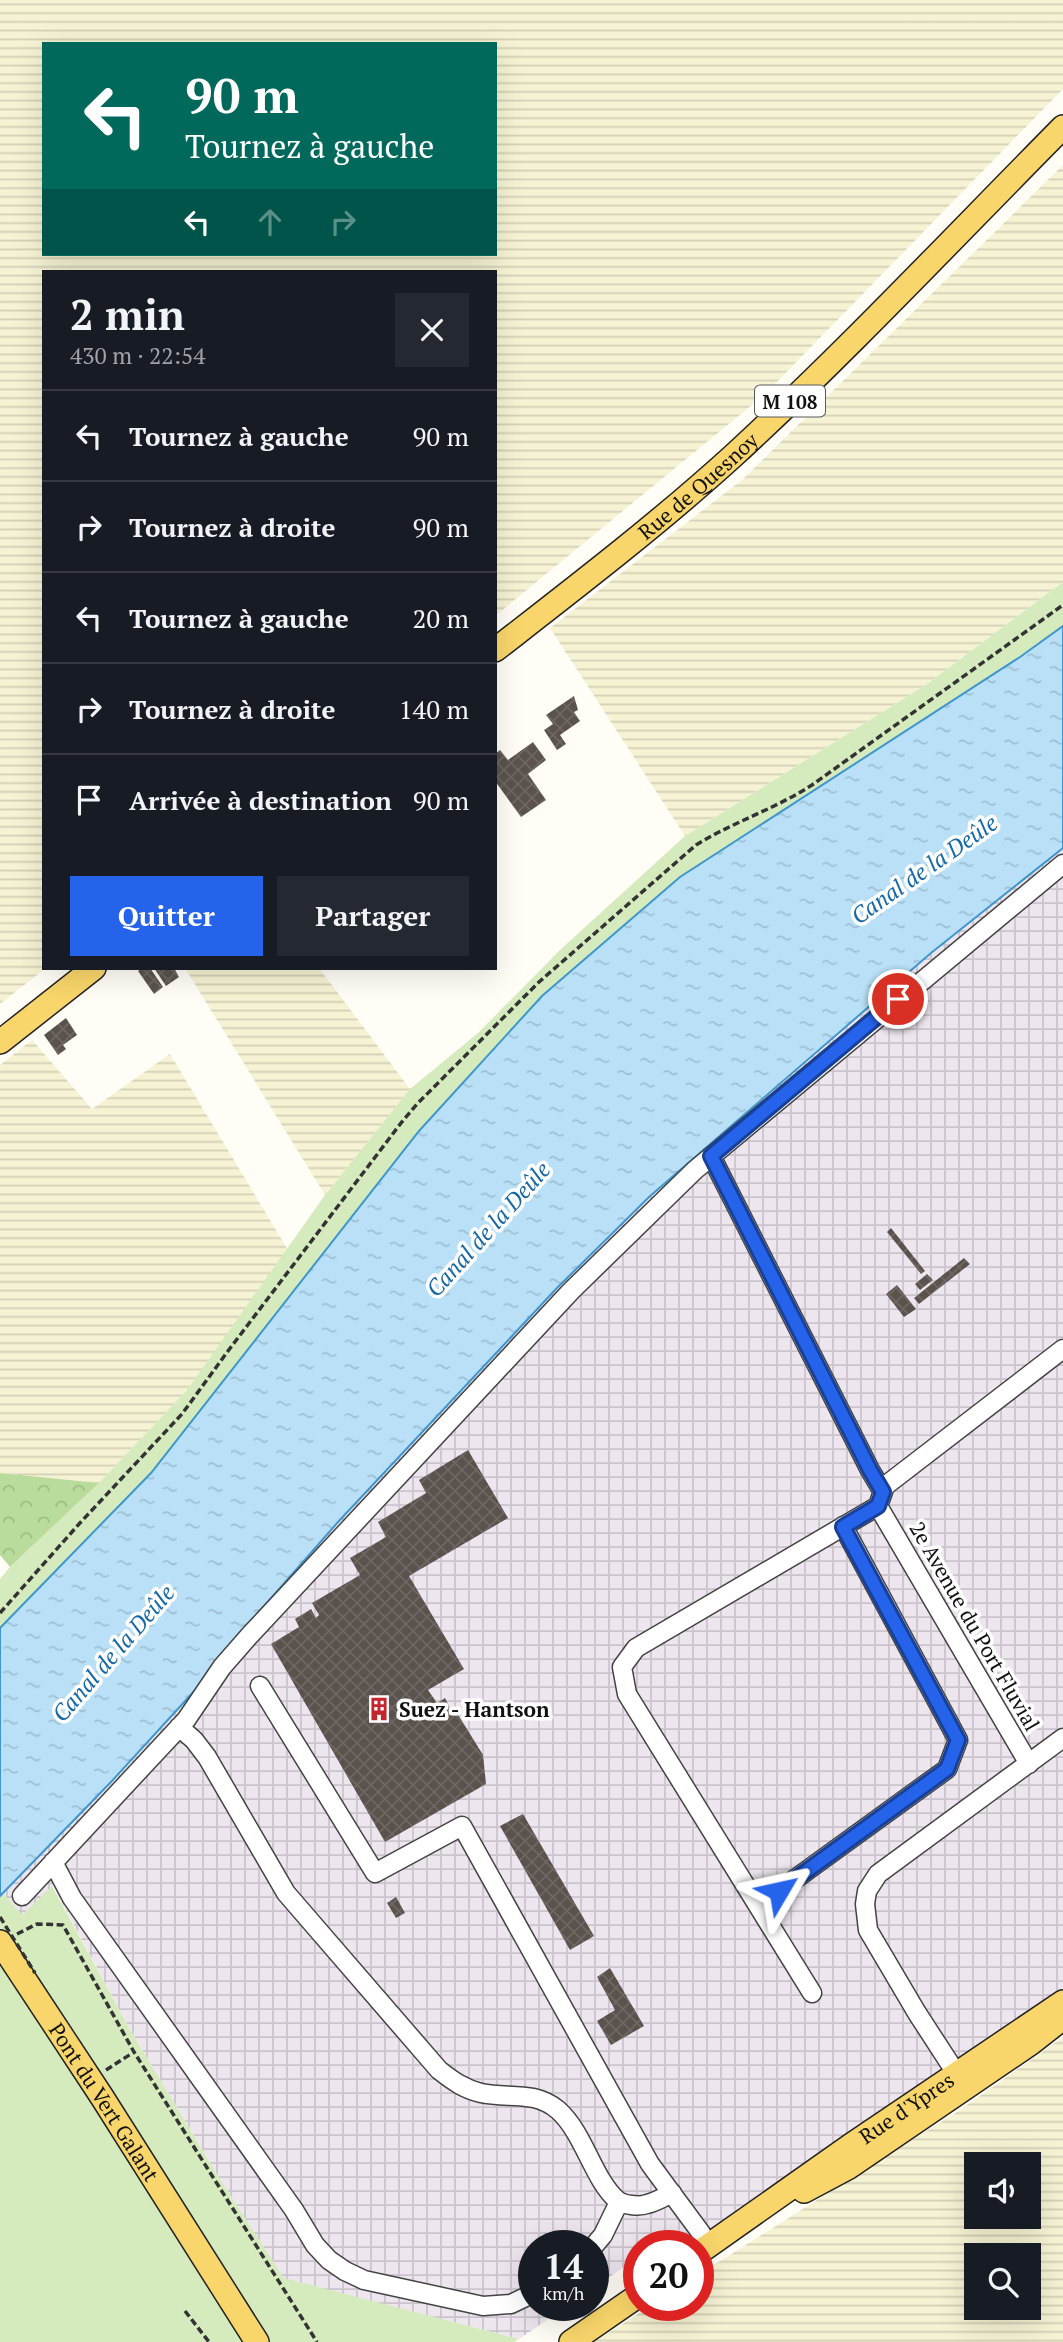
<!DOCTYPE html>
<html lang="fr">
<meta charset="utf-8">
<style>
:root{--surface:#171b24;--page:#242831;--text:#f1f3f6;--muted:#9ea1a6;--line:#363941;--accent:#2563eb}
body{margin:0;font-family:"PT Serif",serif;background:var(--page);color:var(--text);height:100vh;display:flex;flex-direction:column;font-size:26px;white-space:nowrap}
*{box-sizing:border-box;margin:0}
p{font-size:23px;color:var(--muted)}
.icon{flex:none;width:38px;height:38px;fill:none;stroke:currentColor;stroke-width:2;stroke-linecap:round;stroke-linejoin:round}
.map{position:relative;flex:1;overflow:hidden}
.panel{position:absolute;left:42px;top:270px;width:455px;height:700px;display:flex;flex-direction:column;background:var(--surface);border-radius:0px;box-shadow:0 7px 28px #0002}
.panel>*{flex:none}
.banner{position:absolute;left:42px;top:42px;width:455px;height:214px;border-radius:0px;box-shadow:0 7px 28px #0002;background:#00695c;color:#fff;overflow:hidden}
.tools{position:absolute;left:964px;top:2152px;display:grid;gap:14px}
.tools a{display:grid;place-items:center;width:77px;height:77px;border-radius:0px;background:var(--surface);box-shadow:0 7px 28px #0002;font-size:35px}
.speed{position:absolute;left:518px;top:2230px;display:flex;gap:14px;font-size:35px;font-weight:700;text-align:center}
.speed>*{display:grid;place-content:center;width:91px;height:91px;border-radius:50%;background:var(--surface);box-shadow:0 7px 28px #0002;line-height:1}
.speed small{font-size:18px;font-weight:400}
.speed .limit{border:10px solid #d22;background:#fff;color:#111}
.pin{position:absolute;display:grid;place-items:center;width:60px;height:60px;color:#fff;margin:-30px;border:4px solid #fff;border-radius:50%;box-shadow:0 2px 7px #0007}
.me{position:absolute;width:77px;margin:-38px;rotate:54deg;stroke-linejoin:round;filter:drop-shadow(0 0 5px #0008)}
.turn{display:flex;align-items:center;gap:24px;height:147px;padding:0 28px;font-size:32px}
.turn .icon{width:91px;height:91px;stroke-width:2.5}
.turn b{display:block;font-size:49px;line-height:60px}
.lanes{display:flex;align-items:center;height:66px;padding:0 28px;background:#0003;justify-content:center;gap:35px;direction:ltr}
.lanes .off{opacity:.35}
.round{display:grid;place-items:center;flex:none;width:74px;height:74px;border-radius:0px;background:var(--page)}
.summary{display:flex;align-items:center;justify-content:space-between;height:119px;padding:0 28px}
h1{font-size:42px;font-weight:600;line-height:52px}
.cta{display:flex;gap:14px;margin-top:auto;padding:14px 28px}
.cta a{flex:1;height:80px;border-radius:0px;background:var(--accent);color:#fff;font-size:28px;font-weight:600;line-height:80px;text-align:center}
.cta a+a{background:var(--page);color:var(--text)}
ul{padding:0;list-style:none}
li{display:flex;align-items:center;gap:21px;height:91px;padding:0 28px;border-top:2px solid var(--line)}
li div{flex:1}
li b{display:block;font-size:26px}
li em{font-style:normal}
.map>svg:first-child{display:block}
.industrial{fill:url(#industrial-grid)}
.farmland{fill:url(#farmland-rules);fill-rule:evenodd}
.grass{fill:#d5ebbd}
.forest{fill:url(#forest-crowns)}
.water{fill:url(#water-ripples);stroke:#3f96cf;stroke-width:2}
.building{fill:url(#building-cross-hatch)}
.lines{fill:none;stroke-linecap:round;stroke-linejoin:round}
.minor-casing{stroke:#444;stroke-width:21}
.major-casing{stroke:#222;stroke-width:26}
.path{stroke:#333;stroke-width:3.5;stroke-dasharray:7 3.5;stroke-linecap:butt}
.minor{stroke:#fff;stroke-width:18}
.major{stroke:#f9d66b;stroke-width:23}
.path-bridge{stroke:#333;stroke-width:3.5;stroke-dasharray:7 3.5;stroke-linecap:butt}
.route-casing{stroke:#184099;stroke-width:18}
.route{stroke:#2563eb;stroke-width:12}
.labels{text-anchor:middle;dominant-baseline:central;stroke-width:7;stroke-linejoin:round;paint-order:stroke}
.shield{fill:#fff;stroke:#585858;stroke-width:2}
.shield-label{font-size:19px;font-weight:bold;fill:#111}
.street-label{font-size:21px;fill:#111;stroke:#fff}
.poi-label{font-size:21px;font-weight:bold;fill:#111;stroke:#fff;text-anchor:start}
.water-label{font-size:23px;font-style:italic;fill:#1768a6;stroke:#fff}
</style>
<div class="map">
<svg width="1063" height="2342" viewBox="0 0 1063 2342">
<defs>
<pattern id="industrial-grid" width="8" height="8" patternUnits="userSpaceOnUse" patternTransform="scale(1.75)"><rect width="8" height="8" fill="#eee6ef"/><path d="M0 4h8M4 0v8" fill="none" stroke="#cbc4cc"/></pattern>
<pattern id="farmland-rules" width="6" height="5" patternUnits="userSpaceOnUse" patternTransform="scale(1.75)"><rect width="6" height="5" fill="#f6f3d4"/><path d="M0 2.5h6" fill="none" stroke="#d2cfb5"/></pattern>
<pattern id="forest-crowns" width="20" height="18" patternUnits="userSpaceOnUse" patternTransform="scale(1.75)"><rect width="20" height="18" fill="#b9dc9c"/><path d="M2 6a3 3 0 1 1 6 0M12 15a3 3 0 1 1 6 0" fill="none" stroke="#9ebc85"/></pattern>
<pattern id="water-ripples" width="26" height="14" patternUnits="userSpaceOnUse" patternTransform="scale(1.75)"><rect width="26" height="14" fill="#b9e0f7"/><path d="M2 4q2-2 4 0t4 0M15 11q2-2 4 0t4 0" fill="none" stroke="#9ebfd3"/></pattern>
<pattern id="building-cross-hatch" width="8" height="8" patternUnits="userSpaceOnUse" patternTransform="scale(1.75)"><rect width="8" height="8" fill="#5a524d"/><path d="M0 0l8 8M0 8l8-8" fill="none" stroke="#6d6662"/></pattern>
</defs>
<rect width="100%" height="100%" fill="#fffdf5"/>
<path class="industrial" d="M1063,848V1994L707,2236L701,2233L656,2245H639V2257L593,2288V2245H534V2305H569L519,2339L284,2279L218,2176L128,2026L53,1886L22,1915L3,1893L111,1782L94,1803L208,1676L229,1646L338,1522L556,1289L649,1197L931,953Z"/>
<path class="farmland" d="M0,0H1063V89L764,395L495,616V271H44V968H46L0,1004ZM44,44H495V254H44Z
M1063,165V582L927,684L685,836L550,628L742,480Z
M185,968H319L410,1089L325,1195Z
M32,1040L92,1109L170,1054L288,1250L187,1390L99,1483L0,1473V1065Z
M1063,2037V2342H594L652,2305H698V2275L960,2110ZM976,2165H1029V2217H976ZM976,2256H1029V2308H976Z"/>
<path class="grass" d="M1063,582V626L1020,657L680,877L542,996L419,1131L151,1473L0,1628V1579L10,1567L99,1483L187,1390L325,1195L410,1089L478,1033L560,950L685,836L927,684Z
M52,1886L128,2026L218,2176L284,2278L519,2339L514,2342H0V1896L3,1893L22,1915Z"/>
<path class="forest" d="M0,1473L99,1483L10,1567L0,1555Z"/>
<path class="water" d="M1063,626V848L931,953L649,1197L556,1289L338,1522L229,1646L208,1676L111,1782L0,1896V1628L151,1473L419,1131L542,996L680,877L1020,657Z"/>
<path class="building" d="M574,696L578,710L574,712L580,721L560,735L566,744L557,750L544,730L553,724L546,715Z
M533,742L546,760L528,774L546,800L521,817L495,781V754L500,750L508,760Z
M143,968H150L163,987L154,994L138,971Z
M154,968H174L179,977L166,986Z
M66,1018L77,1035L63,1045L66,1049L58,1055L44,1035Z
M891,1228L925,1271L921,1274L887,1232Z
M964,1258L970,1264L919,1304L914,1298Z
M927,1274L933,1280L920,1290L915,1284Z
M897,1285L916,1309L904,1317L886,1294Z
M468,1450L508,1518L409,1576L464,1669L428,1690L437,1703L445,1698L451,1710L454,1708L483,1755L486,1784L385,1842L271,1644L299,1627L295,1619L311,1609L316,1618L319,1615L312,1603L360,1575L350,1558L386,1537L378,1522L426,1493L419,1480Z
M523,1814L594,1936L570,1950L500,1826Z
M396,1897L405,1913L396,1918L387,1903Z
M610,1968L644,2026L611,2045L597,2021L615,2010L597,1977Z"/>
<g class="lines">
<g class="minor-casing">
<path id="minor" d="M711,1156L870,1470L883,1492
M260,1686L375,1873L462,1826L650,2164L701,2233L708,2246
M179,1727L194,1740L207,1757L286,1893L439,2070C453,2081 464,2089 481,2093C508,2099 534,2090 558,2110C584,2133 593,2179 617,2200C623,2205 639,2207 647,2204C656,2202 664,2197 672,2193
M1029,1764L878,1506L885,1486L1063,1349
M53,1862L72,1898L294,2210L315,2245L329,2260L345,2271L364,2280L483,2306L511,2304L534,2293
M22,1896L186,1720L222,1667L250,1635L571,1291L695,1170L1063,864
M758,1906L947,1769L958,1740L843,1526
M812,1993L627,1694L622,1667L636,1648L878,1506
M956,2073L917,2013L868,1930L865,1904L867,1891L878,1874L1063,1738
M593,2247L603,2235L619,2202"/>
</g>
<g class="major-casing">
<g id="major">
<path id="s1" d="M495,650C576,587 657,525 733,456C847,351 954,237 1063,127"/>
<path d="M0,1042L94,968"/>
<path id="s2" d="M0,1942L102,2097L257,2342"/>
<path d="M804,2191L849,2167L1031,2043L1063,2018"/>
<path id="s3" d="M698,2253L850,2146L1063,2002"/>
<path d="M571,2342L639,2295"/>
</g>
</g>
<path class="path" d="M0,1613L79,1524L182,1414L228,1351L401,1123L417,1104L539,982L696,845C733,822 775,809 812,785L1063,605
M17,1934L37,1924L63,1925L134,2052L317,2342
M106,2070L134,2052
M185,2311L209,2342"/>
<use href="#minor" class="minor"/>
<use href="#major" class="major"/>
<path class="path-bridge" d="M0,1917L35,1973"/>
</g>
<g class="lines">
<g class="route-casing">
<path id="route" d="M779,1891L947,1769L958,1740L843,1527L878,1506L883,1492L870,1470L711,1156L898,999"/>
</g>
<use href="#route" class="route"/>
</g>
<defs>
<g id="building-bare" transform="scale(1.89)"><path d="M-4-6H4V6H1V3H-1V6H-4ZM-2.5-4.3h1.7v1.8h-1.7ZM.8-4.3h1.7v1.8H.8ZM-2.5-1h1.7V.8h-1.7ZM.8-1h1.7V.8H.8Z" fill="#c4262e" stroke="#fff" stroke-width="2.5" paint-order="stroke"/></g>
</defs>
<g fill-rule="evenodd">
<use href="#building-bare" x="379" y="1709"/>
</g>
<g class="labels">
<rect class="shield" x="755" y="385.5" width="70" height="31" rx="5"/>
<g class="shield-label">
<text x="790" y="401">M 108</text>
</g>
<g class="street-label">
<text stroke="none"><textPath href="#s1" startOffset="261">Rue de Quesnoy</textPath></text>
<text transform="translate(975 1626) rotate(60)">2e Avenue du Port Fluvial</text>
<text stroke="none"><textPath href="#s2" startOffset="191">Pont du Vert Galant</textPath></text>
<text stroke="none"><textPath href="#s3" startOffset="254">Rue d'Ypres</textPath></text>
</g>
<g class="poi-label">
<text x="399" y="1709">Suez - Hantson</text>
</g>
<g class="water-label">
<text transform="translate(924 869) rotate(-35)">Canal de la Deûle</text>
<text transform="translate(488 1229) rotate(-48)">Canal de la Deûle</text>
<text transform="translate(113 1653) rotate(-49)">Canal de la Deûle</text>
</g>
</g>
</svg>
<div class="tools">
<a><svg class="icon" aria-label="sound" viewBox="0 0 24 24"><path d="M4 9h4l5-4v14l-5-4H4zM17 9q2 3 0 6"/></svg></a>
<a><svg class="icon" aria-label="search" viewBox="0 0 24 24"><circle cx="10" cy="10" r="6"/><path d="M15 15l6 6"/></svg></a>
</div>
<div class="speed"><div>14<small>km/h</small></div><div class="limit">20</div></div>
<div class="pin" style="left:898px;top:999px;background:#d93025"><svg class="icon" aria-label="arrive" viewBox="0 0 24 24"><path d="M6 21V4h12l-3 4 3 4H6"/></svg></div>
<svg class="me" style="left:779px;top:1891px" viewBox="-20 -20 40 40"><path d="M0-17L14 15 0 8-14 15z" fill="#2563eb" stroke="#fff" stroke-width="4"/></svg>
<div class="banner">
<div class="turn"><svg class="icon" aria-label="left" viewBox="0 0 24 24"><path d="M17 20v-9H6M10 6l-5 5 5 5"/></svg><div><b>90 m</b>Tournez à gauche</div></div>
<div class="lanes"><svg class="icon" aria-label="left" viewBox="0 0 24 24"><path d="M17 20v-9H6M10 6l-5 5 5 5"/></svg><svg class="icon off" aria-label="ahead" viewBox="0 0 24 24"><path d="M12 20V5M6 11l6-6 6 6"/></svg><svg class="icon off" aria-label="right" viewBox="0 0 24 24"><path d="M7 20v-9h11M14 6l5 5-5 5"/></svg></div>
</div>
<section class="panel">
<div class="summary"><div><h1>2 min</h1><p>430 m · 22:54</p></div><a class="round"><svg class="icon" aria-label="close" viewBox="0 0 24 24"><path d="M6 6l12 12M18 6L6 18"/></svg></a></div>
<ul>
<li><svg class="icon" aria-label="left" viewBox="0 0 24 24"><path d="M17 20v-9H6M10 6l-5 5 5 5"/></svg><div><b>Tournez à gauche</b></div><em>90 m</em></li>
<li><svg class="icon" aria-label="right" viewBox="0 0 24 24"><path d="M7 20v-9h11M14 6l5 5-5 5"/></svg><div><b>Tournez à droite</b></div><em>90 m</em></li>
<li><svg class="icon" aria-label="left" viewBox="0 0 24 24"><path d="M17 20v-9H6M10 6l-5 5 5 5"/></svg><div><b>Tournez à gauche</b></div><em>20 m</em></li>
<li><svg class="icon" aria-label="right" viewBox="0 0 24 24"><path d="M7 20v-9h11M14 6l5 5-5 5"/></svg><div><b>Tournez à droite</b></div><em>140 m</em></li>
<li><svg class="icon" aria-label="arrive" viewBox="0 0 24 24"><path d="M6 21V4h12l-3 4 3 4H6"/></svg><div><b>Arrivée à destination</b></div><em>90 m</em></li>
</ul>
<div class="cta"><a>Quitter</a><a>Partager</a></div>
</section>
</div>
